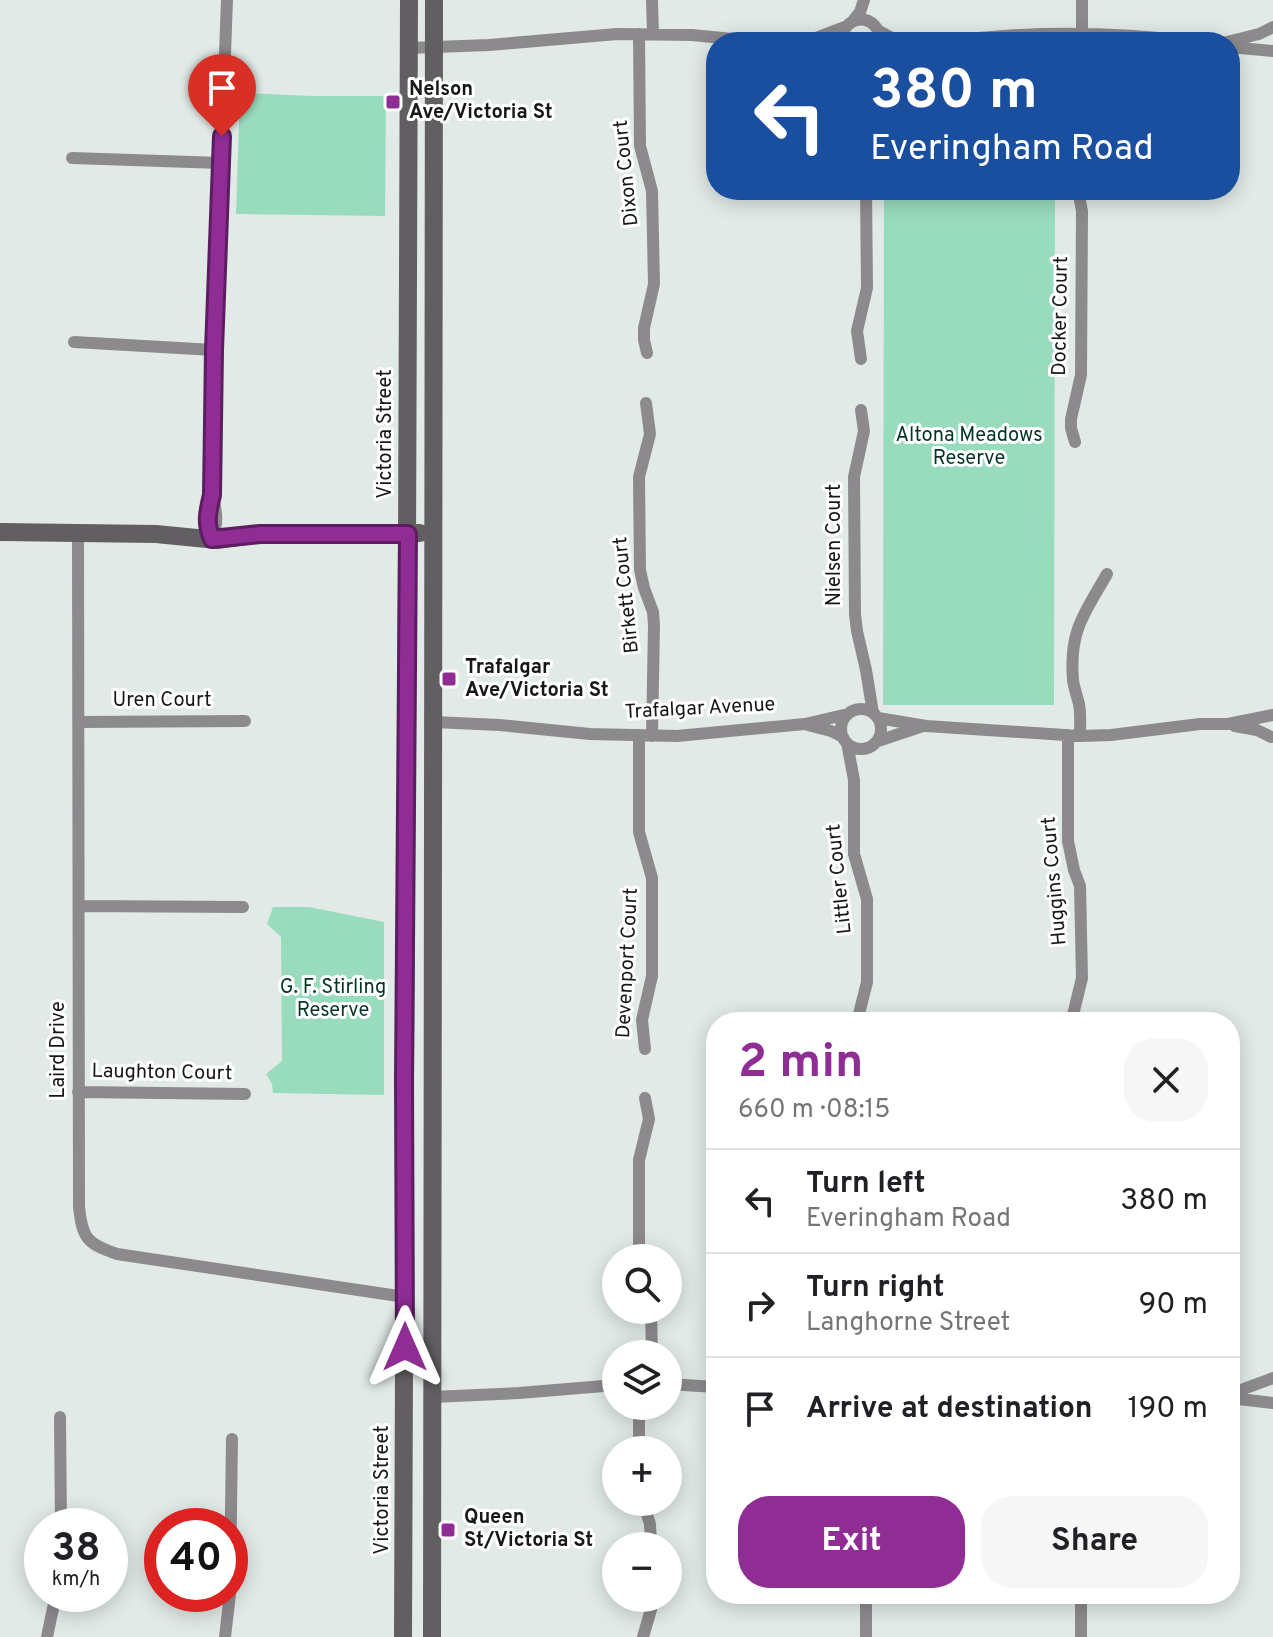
<!DOCTYPE html>
<meta charset="utf-8">
<style>
:root{--surface:#fff;--page:#f6f6f6;--text:#202124;--muted:#757577;--line:#e0e0e0;--accent:#8f2d95}
body{margin:0;font-family:Overpass,sans-serif;background:var(--page);color:var(--text);height:100vh;display:flex;flex-direction:column;font-size:30px;white-space:nowrap}
*{box-sizing:border-box;margin:0}
p{font-size:26px;color:var(--muted)}
.icon{flex:none;width:44px;height:44px;fill:none;stroke:currentColor;stroke-width:2;stroke-linecap:round;stroke-linejoin:round}
.map{position:relative;flex:1;overflow:hidden}
.side{position:absolute;left:706px;top:1012px;width:534px;height:592px;display:flex;flex-direction:column;background:var(--surface);border-radius:32px;box-shadow:0 4px 20px #0003}
.side>*{flex:none}
.top-card{position:absolute;left:706px;top:32px;width:534px;height:168px;border-radius:32px;box-shadow:0 4px 20px #0003;background:#1a4fa0;color:#fff;overflow:hidden}
.tools{position:absolute;left:602px;top:1244px;display:grid;gap:16px}
.tools a{display:grid;place-items:center;width:80px;height:80px;border-radius:50%;background:var(--surface);box-shadow:0 4px 20px #0003;font-size:40px}
.speed{position:absolute;left:24px;top:1508px;display:flex;gap:16px;font-size:40px;font-weight:700;text-align:center}
.speed>*{display:grid;place-content:center;width:104px;height:104px;border-radius:50%;background:var(--surface);box-shadow:0 4px 20px #0003;line-height:1}
.speed small{font-size:20px;font-weight:400}
.speed .limit{border:12px solid #d22;background:#fff;color:#111}
.pin{position:absolute;display:grid;place-items:center;width:68px;height:68px;color:#fff;margin:-82px -34px;border-radius:50% 50% 50% 0;rotate:-45deg;box-shadow:0 0 8px #0007}
.pin .icon{rotate:45deg}
.me{position:absolute;width:88px;margin:-44px;rotate:0deg;stroke-linejoin:round;filter:drop-shadow(0 0 6px #0008)}
.turn{display:flex;align-items:center;gap:28px;height:168px;padding:0 32px;font-size:36px}
.turn .icon{width:104px;height:104px;stroke-width:2.5}
.turn b{display:block;font-size:56px;line-height:68px}
.round{display:grid;place-items:center;flex:none;width:84px;height:84px;border-radius:32px;background:var(--page)}
.overview{display:flex;align-items:center;justify-content:space-between;height:136px;padding:0 32px}
h1{font-size:48px;font-weight:700;line-height:60px;color:var(--accent)}
.cta{display:flex;gap:16px;margin-top:auto;padding:16px 32px}
.cta a{flex:1;height:92px;border-radius:32px;background:var(--accent);color:#fff;font-size:32px;font-weight:700;line-height:92px;text-align:center}
.cta a+a{background:var(--page);color:var(--text)}
ul{padding:0;list-style:none}
li{display:flex;align-items:center;gap:24px;height:104px;padding:0 32px;border-top:2px solid var(--line)}
li div{flex:1}
li b{display:block;font-size:30px}
li em{font-style:normal}
.map>svg:first-child{display:block}
.green{fill:#99dbbd}
.lines{fill:none;stroke-linecap:round;stroke-linejoin:round}
.street{stroke:#8d8a8d;stroke-width:12}
.secondary{stroke:#625f62;stroke-width:18}
.route-casing{stroke:#5d1d61;stroke-width:20}
.route{stroke:#8f2d95;stroke-width:14}
.poi-dot{fill:#8f2d95;stroke:#fff;stroke-width:3}
.labels{text-anchor:middle;dominant-baseline:central;stroke-width:6;stroke-linejoin:round;paint-order:stroke}
.poi-label{font-size:20px;font-weight:bold;fill:#151816;stroke:#fff;text-anchor:start}
.street-label{font-size:20px;fill:#151816;stroke:#fff}
.park-label{font-size:20px;fill:#023524;stroke:#fff}
</style>
<div class="map">
<svg width="1273" height="1637" viewBox="0 0 1273 1637">
<rect width="100%" height="100%" fill="#e1eae6"/>
<path class="green" d="M240,93L312,96H386L385,216L236,214Z
M884,190H1055L1054,705H883Z
M273,907H309L384,922V1095L273,1093L272,1084L266,1074L282,1061L281,937L267,924Z"/>
<g class="lines">
<path class="street" d="M652,0L653,34
M1082,0V34
M852,22L860,12L864,0
M879,31L892,38L916,42
M639,34L640,146L652,191L654,284L644,328V340L647,353
M805,42L847,26
M841,42C843,12 879,12 881,42
M946,42C1030,30 1113,32 1197,42
M1227,42L1259,34L1273,27
M1230,47L1273,51
M409,48L489,45L617,34L692,35L763,42
M72,158L221,163
M74,342L214,350
M861,359L857,331L867,288L866,190
M646,403L650,434L639,477L640,570L644,588L653,612L654,625L652,736
M861,410L864,431L854,477L855,614L857,631L866,670L873,713
M1075,442L1071,428V419L1081,375L1082,211L1078,190
M78,533L79,1206C82,1238 87,1244 117,1254L405,1297
M212,539C205,522 207,512 212,495L214,350L227,0
M212,539C218,524 217,513 213,498
M841 729a20 20 0 1 1 40 0a20 20 0 1 1-40 0Z
M878,718L926,726L1080,736L1111,735L1200,724H1228L1273,715
M79,722L245,721
M434,722L499,725L590,734L677,736L805,724L848,714
M808,725L831,731L843,737
M1235,726L1257,730L1271,737
M1068,735V841L1074,870L1080,886L1082,978L1073,1015V1022
M639,736V832L652,878V976L642,1020L645,1049
M1080,736C1080,725 1081,714 1079,704C1077,696 1074,688 1073,680C1069,631 1084,614 1107,574
M878,741L923,726
M847,743L854,780V854L867,899V982L857,1022
M79,906L243,907
M78,1092L245,1094
M642,1258L639,1244V1160L649,1119L645,1098
M651,1310L652,1354
M668,1384L716,1387
M1230,1394L1273,1378
M433,1397L519,1393L616,1385
M1230,1398L1273,1403
M639,1406V1450
M60,1417L61,1526
M643,1502L650,1524L651,1546
M230,1583L232,1439
M47,1637L56,1594
M225,1637L230,1594
M643,1637L652,1606V1598
M866,1637V1594
M1081,1637V1594"/>
<path class="secondary" d="M0,532L156,534L217,540L260,534L420,533
M403,1637L409,0
M432,1637L434,0"/>
</g>
<g class="lines">
<g class="route-casing">
<path id="route" d="M222,136L214,350L212,495C208,512 205,522 212,539L260,534H408L404,1080L405,1347"/>
</g>
<use href="#route" class="route"/>
</g>
<g class="poi-dot">
<rect x="385" y="94" width="16" height="16" rx="4"/>
<rect x="441" y="671" width="16" height="16" rx="4"/>
<rect x="440" y="1522" width="16" height="16" rx="4"/>
</g>
<g class="labels">
<g class="poi-label">
<text x="409" y="90">Nelson<tspan x="409" dy="23">Ave/Victoria St</tspan></text>
<text x="465" y="668">Trafalgar<tspan x="465" dy="23">Ave/Victoria St</tspan></text>
<text x="464" y="1518">Queen<tspan x="464" dy="23">St/Victoria St</tspan></text>
</g>
<g class="street-label">
<text transform="translate(627 173) rotate(-96)">Dixon Court</text>
<text transform="translate(1061 316) rotate(-89)">Docker Court</text>
<text transform="translate(386 434) rotate(-90)">Victoria Street</text>
<text transform="translate(835 545) rotate(-90)">Nielsen Court</text>
<text transform="translate(627 595) rotate(-96)">Birkett Court</text>
<text x="162" y="701">Uren Court</text>
<text transform="translate(700 709) rotate(-3)">Trafalgar Avenue</text>
<text transform="translate(840 879) rotate(-96)">Littler Court</text>
<text transform="translate(1055 881) rotate(-95)">Huggins Court</text>
<text transform="translate(628 963) rotate(-87)">Devenport Court</text>
<text transform="translate(59 1050) rotate(-90)">Laird Drive</text>
<text transform="translate(162 1073) rotate(1)">Laughton Court</text>
<text transform="translate(383 1490) rotate(-90)">Victoria Street</text>
</g>
<g class="park-label">
<text x="969" y="436">Altona Meadows<tspan x="969" dy="23">Reserve</tspan></text>
<text x="333" y="988">G. F. Stirling<tspan x="333" dy="23">Reserve</tspan></text>
</g>
</g>
</svg>
<div class="tools">
<a><svg class="icon" aria-label="search" viewBox="0 0 24 24"><circle cx="10" cy="10" r="6"/><path d="M15 15l6 6"/></svg></a>
<a><svg class="icon" aria-label="layers" viewBox="0 0 24 24"><path d="M12 4l9 5-9 5-9-5zM3 14l9 5 9-5"/></svg></a>
<a>+</a>
<a>−</a>
</div>
<div class="speed"><div>38<small>km/h</small></div><div class="limit">40</div></div>
<div class="pin" style="left:222px;top:136px;background:#d93025"><svg class="icon" aria-label="arrive" viewBox="0 0 24 24"><path d="M6 21V4h12l-3 4 3 4H6"/></svg></div>
<svg class="me" style="left:405px;top:1347px" viewBox="-20 -20 40 40"><path d="M0-17L14 15 0 8-14 15z" fill="#8f2d95" stroke="#fff" stroke-width="4"/></svg>
<div class="top-card">
<div class="turn"><svg class="icon" aria-label="left" viewBox="0 0 24 24"><path d="M17 20v-9H6M10 6l-5 5 5 5"/></svg><div><b>380 m</b>Everingham Road</div></div>
</div>
<section class="side">
<div class="overview"><div><h1>2 min</h1><p>660 m · 08:15</p></div><a class="round"><svg class="icon" aria-label="close" viewBox="0 0 24 24"><path d="M6 6l12 12M18 6L6 18"/></svg></a></div>
<ul>
<li><svg class="icon" aria-label="left" viewBox="0 0 24 24"><path d="M17 20v-9H6M10 6l-5 5 5 5"/></svg><div><b>Turn left</b><p>Everingham Road</p></div><em>380 m</em></li>
<li><svg class="icon" aria-label="right" viewBox="0 0 24 24"><path d="M7 20v-9h11M14 6l5 5-5 5"/></svg><div><b>Turn right</b><p>Langhorne Street</p></div><em>90 m</em></li>
<li><svg class="icon" aria-label="arrive" viewBox="0 0 24 24"><path d="M6 21V4h12l-3 4 3 4H6"/></svg><div><b>Arrive at destination</b></div><em>190 m</em></li>
</ul>
<div class="cta"><a>Exit</a><a>Share</a></div>
</section>
</div>
